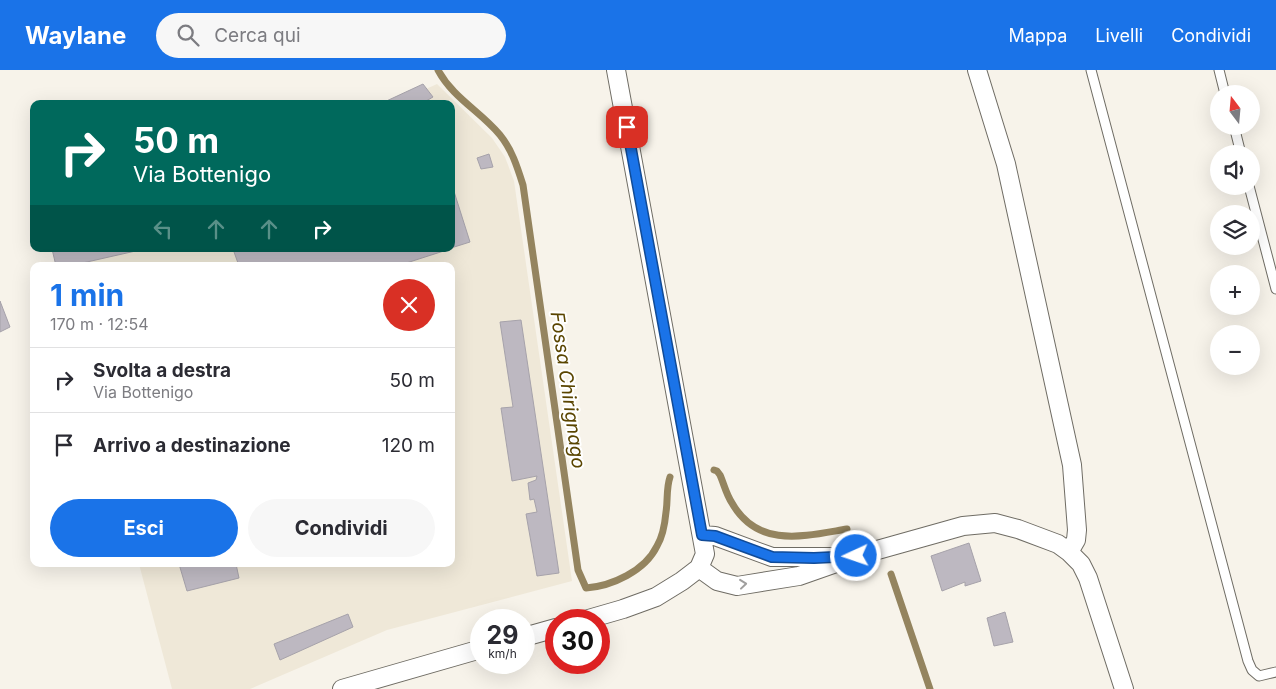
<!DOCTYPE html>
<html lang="it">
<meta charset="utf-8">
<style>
:root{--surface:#fff;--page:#f7f7f7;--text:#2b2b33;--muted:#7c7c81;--line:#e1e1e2;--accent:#1a73e8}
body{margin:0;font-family:Inter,sans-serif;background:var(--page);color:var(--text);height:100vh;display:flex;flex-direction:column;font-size:19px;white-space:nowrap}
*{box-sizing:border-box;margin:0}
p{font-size:16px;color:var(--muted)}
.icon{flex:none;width:28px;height:28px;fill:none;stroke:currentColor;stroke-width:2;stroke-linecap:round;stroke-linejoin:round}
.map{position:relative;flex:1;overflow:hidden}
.sheet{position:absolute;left:30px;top:192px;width:425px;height:305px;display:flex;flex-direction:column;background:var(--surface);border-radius:10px;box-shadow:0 5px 20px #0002}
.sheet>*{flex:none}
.hud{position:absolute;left:30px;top:30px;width:425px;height:152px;border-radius:10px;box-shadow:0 5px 20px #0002;background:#00695c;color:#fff;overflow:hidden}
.needle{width:32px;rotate:344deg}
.controls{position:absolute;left:1210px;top:15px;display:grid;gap:10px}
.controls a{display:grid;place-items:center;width:50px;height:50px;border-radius:50%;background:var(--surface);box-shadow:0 5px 20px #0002;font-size:25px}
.speed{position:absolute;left:470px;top:539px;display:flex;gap:10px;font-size:25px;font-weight:700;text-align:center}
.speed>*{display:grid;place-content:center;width:65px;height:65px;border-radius:50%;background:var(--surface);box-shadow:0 5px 20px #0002;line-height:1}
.speed small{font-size:12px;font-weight:400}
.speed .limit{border:8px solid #d22;background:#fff;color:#111}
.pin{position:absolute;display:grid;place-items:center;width:42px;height:42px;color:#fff;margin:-21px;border-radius:10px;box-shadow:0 2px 8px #0006}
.me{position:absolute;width:55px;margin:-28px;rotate:267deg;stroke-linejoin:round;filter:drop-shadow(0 0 4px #0008)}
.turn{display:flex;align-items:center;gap:18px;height:105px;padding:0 20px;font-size:22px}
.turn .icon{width:65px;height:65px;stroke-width:2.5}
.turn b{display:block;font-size:35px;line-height:42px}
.lanes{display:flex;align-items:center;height:48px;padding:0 20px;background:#0003;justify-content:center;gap:25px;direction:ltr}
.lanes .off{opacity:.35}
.round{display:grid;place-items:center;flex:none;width:52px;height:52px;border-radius:26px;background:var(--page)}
.head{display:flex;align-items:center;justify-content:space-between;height:85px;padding:0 20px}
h1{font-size:30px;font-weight:700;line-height:38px;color:var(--accent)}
.action{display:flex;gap:10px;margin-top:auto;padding:10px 20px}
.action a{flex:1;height:58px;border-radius:30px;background:var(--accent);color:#fff;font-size:20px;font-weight:700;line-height:58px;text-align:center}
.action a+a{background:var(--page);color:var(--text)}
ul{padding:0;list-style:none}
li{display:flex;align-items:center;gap:15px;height:65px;padding:0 20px;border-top:1px solid var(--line)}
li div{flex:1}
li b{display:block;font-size:19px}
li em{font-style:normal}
header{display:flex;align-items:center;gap:30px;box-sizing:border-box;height:70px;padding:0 25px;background:var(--accent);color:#fff}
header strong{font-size:24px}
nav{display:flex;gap:28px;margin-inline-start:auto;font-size:18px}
.search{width:350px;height:45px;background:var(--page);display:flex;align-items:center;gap:12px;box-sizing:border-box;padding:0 18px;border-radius:28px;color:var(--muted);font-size:19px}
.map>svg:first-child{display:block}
.built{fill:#efe8d8}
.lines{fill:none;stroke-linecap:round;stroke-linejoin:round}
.stream{stroke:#94845f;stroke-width:7}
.building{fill:#bdb8c1;stroke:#a6a2aa}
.lane-casing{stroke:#6f6c64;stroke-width:11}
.street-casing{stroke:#6f6c64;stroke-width:20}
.lane{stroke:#fff;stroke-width:9}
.street{stroke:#fff;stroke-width:18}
.oneway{stroke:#a09f9e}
.route-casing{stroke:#114b97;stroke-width:12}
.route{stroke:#1a73e8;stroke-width:9}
.labels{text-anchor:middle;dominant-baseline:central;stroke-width:4;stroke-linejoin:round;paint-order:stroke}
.water-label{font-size:19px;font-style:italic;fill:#5a4500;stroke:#fff}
</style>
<header>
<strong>Waylane</strong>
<div class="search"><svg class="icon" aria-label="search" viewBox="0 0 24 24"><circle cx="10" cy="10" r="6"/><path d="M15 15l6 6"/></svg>Cerca qui</div>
<nav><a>Mappa</a><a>Livelli</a><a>Condividi</a></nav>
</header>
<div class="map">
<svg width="1276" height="619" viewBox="0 0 1276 619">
<rect width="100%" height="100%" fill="#f7f3ea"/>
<path class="built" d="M437,14L492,68L505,87L514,111L572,511L387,560L250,619H172L139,494H451V196H61L56,179H451V34H393Z"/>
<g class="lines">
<path class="stream" d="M438,0C453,28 480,41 500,65C512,80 517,96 523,115L578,500L586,518C612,516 645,501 657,476C663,466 665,453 666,442C668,430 666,419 670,407
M714,400L717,401L720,405C724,414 726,424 732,433C758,479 805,466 847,459
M891,504L930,619"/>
</g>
<path class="building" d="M423,14L433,27L421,34H380Z
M489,84L493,97L481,99L477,88Z
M451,112L470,172L451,178Z
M52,179H139L140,180L78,194L79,196H56Z
M233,179H450L397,196H239Z
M0,231L10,257L0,262Z
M521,250L559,503L537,506L526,444L537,442L534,429L530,430L528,413L536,410L537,406L512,411L501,338L513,337L500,252Z
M969,473L981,511L965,516V512L942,521L931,486Z
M179,494H236L239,508L187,521Z
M1005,542L1013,572L994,576L987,548Z
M348,544L353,557L280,590L274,574Z"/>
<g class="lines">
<g class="lane-casing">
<path id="lane" d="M1091,0L1248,591L1252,600L1259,606L1276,602
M1219,0L1225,24
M1234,56L1241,84
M1249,116L1276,219"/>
</g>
<g class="street-casing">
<path id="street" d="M977,0L1006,94L1072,395L1077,460L1076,470L1069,482
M702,465L715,466L772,487H835
M699,498L717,511L737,516L799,506L856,486L963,456L995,453L1018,459L1058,474L1069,482L1081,494L1088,508L1124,619
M585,550L623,539L656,527L682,511L699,498L705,484L616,0
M524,567L556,558
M342,619L481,579"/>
</g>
<use href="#lane" class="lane"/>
<use href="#street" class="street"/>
</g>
<defs><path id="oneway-chevron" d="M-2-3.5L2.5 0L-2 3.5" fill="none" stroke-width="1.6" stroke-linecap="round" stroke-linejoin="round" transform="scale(1.25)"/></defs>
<use class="oneway" href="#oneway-chevron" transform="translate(743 514) rotate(-6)"/>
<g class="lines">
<g class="route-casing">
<path id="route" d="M627,57L702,465L715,466L772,487L814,488L856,486"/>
</g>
<use href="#route" class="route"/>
</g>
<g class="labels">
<g class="water-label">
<text transform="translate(568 320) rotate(82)">Fossa Chirignago</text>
</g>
</g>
</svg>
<div class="controls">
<a><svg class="needle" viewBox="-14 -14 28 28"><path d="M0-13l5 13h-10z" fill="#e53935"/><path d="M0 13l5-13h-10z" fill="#7c7c81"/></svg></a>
<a><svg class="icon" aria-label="sound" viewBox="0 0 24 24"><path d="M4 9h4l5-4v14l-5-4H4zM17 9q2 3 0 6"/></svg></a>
<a><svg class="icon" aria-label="layers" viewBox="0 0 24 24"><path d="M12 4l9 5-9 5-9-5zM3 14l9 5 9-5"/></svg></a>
<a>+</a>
<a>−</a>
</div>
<div class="speed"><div>29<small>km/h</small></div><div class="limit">30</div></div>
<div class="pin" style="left:627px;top:57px;background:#d93025"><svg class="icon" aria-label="arrive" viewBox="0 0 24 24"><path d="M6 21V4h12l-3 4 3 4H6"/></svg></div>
<svg class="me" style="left:856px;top:486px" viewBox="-20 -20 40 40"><circle r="17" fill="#1a73e8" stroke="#fff" stroke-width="3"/><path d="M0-11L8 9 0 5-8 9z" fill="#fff"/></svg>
<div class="hud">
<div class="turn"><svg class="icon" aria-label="right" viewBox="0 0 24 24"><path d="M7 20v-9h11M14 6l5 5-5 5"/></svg><div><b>50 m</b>Via Bottenigo</div></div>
<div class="lanes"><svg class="icon off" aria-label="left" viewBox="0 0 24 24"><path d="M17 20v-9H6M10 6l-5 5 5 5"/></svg><svg class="icon off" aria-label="ahead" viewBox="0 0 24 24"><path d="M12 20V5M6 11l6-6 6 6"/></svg><svg class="icon off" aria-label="ahead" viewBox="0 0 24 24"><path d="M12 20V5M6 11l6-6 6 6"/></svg><svg class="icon" aria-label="right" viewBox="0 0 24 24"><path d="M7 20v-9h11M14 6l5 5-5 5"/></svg></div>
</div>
<section class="sheet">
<div class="head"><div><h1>1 min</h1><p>170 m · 12:54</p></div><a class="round" style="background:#d93025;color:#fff"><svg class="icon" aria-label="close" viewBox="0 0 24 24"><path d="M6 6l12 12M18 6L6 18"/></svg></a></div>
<ul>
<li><svg class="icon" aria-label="right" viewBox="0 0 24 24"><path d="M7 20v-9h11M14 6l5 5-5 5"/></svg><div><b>Svolta a destra</b><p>Via Bottenigo</p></div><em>50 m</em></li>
<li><svg class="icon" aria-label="arrive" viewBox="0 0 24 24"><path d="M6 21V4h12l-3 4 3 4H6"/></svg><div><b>Arrivo a destinazione</b></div><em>120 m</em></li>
</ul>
<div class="action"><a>Esci</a><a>Condividi</a></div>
</section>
</div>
